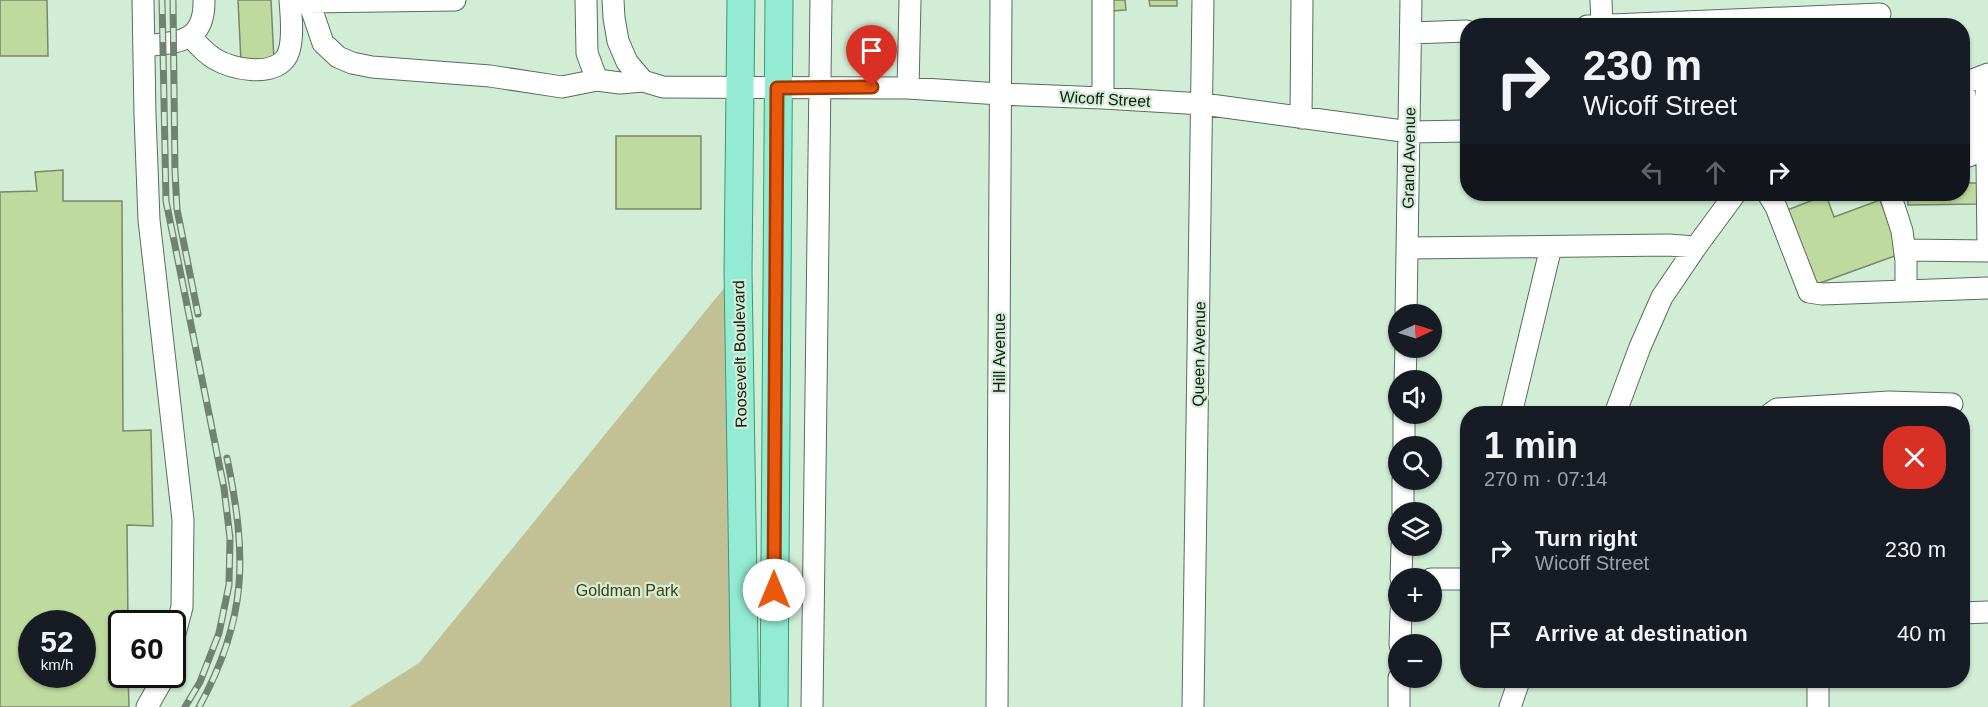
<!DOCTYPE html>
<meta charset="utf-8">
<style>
:root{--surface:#171b24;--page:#242831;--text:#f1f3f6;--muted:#9ea1a6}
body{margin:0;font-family:Arial,sans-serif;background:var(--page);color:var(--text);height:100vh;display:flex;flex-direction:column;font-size:22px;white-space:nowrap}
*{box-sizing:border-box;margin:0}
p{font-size:20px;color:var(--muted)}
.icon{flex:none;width:33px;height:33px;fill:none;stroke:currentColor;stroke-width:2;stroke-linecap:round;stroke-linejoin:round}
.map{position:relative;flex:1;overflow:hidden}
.panel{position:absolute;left:1460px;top:406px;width:510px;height:282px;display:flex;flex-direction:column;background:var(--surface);border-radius:24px;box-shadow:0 2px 4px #0004}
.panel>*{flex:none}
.guide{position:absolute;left:1460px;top:18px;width:510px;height:183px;border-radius:24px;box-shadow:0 2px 4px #0004;background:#171b24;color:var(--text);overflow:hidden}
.needle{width:39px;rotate:86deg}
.fabs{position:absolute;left:1388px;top:304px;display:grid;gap:12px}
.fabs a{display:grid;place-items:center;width:54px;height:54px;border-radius:50%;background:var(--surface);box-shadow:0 2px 4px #0004;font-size:30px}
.speed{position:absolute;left:18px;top:610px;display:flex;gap:12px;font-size:30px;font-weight:700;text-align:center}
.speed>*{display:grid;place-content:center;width:78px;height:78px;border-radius:50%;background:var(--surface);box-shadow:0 2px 4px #0004;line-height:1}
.speed small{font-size:15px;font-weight:400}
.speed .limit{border:3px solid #111;border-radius:9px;background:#fff;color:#111}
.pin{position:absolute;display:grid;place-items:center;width:51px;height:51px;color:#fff;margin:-62px -26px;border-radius:50% 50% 50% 0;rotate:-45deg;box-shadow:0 0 6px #0007}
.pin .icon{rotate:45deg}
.me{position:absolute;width:66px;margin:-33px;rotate:0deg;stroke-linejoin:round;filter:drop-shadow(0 0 4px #0008)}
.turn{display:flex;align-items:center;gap:21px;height:126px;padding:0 24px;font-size:27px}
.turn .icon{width:78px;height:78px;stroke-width:2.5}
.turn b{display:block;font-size:42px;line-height:51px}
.lanes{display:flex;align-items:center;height:57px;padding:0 24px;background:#0003;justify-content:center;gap:30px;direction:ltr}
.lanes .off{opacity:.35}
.round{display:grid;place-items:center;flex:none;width:63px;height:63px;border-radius:24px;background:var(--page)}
.headline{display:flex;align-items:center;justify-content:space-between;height:102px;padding:0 24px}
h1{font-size:36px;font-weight:600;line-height:45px}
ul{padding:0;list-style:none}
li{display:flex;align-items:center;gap:18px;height:84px;padding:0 24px}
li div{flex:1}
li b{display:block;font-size:22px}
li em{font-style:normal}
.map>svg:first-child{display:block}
.green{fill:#c2c196}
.building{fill:#bfda9e;stroke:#7b876c;stroke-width:1.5;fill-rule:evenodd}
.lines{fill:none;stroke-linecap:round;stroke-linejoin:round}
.minor-casing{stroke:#566e5a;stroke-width:23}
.major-casing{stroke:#38997c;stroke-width:29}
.minor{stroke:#fff;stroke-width:21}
.major{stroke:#94ebd3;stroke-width:27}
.rail-casing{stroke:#708272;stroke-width:7}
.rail{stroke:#d2edd5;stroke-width:4.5;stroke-dasharray:14;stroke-linecap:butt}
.route-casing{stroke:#983908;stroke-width:15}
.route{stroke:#ea580c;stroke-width:10}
.labels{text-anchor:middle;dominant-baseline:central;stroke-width:4.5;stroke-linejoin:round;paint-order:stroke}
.street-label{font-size:16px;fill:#101a12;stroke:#d2edd5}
.park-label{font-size:16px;fill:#423f0c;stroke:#d2edd5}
</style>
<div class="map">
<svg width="1988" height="707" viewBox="0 0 1988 707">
<rect width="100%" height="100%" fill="#d2edd5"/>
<path class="green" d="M738,271L745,707H349L419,663Z"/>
<path class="building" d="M0,0H47L48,56H0Z
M238,0H271L274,61L241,62Z
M1111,0H1125L1126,10L1111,11Z
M1149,0H1177V6H1150Z
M616,136H701V209H616Z
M63,170V201H122L123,431L151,430L153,526L127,525L128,624H122V675H128L129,707H0V192L37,191L35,172ZM32,624H82V675H32Z
M1962,183H1979V204L1908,205V194H1962Z
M1826,195L1834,217L1880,200L1900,254L1809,287L1782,212Z"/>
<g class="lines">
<g class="minor-casing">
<path id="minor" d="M143,0L145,115L149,220L183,520L182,607L172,645
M455,0L309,2L323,43L338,57L352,63L372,67L490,76L562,87L597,80
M586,0L587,53L597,80L620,83L643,81
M613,0L614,18L618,41L627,62L643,81L663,87L908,88L1000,94L1103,98L1203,104L1410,132L1467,131
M1103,0V98
M1601,0L1602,25
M1587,26L1880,14
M1411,33L1467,31
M191,37C198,45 205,53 215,59C232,69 270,77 285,59C295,47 291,15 290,0
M144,46C178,42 205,43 204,0
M1986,75L1988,249
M908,88L910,0
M1301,118L1302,0
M1962,158L1969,156C1971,131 1969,108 1962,84L1988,74
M1768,194L1776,207L1809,292L1822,294L1988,288
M1890,194L1902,231L1906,261V290
M1408,248L1668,245L1696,247
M1905,250L1988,251
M1406,315L1411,0
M1405,381L1406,348
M1511,414L1551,247
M1615,414L1640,347L1662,297L1696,247L1735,194
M1770,414L1777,409L1889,402L1952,404
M1404,447V414
M1403,513V480
M1401,579L1402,546
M1431,579H1467
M1962,613L1988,612
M1400,645L1401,612
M1818,681V707
M147,707L165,675
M812,707L821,0
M997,707L1001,0
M1193,707L1203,0
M1399,707V678
M1510,707L1519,681"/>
</g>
<g class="major-casing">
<path id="major" d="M741,0L738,271L745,707
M774,707L779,0"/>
</g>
<use href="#minor" class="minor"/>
<use href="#major" class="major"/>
<g class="rail-casing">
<path id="rail" d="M162,0L166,201L224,488L230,538L229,585L219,633L200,682L185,707
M173,0L175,172L177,209L198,314
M199,707C248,618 247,555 227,458"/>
</g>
<use href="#rail" class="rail"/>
</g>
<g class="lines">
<g class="route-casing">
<path id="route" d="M774,590L777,88L872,87"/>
</g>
<use href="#route" class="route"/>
</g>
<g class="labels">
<g class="street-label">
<text transform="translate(1105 99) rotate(3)">Wicoff Street</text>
<text transform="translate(1409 158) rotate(-89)">Grand Avenue</text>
<text transform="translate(999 353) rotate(-90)">Hill Avenue</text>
<text transform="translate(740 354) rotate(-91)">Roosevelt Boulevard</text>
<text transform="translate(1199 354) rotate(-89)">Queen Avenue</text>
</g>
<g class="park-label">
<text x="627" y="590">Goldman Park</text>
</g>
</g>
</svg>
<div class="fabs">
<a><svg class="needle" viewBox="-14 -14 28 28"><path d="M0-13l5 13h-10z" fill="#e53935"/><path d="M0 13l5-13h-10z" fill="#9ea1a6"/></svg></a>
<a><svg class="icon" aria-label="sound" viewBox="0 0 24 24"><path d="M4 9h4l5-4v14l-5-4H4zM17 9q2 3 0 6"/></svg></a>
<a><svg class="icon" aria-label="search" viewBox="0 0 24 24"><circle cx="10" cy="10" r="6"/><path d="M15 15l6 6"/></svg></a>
<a><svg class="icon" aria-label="layers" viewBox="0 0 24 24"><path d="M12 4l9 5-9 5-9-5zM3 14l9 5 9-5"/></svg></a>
<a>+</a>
<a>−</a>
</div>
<div class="speed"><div>52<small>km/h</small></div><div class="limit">60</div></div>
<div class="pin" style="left:872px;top:87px;background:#d93025"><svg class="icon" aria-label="arrive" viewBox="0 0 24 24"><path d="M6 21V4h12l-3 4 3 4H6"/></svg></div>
<svg class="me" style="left:774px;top:590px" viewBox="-20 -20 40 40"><circle r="19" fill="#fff"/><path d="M0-13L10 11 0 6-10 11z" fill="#ea580c"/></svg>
<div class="guide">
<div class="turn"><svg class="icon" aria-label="right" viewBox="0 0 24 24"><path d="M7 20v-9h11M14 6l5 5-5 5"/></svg><div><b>230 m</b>Wicoff Street</div></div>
<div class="lanes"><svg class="icon off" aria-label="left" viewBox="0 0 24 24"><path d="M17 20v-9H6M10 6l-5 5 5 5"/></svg><svg class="icon off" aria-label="ahead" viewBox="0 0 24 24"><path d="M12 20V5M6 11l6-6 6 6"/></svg><svg class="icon" aria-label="right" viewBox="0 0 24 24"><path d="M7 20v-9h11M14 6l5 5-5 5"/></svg></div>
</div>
<section class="panel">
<div class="headline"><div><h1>1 min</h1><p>270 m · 07:14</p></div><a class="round" style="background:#d93025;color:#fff"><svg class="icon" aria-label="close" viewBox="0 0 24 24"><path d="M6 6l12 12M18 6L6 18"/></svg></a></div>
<ul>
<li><svg class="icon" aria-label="right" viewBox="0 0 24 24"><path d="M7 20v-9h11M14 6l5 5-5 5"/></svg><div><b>Turn right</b><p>Wicoff Street</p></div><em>230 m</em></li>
<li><svg class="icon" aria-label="arrive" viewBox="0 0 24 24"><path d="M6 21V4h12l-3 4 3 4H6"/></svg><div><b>Arrive at destination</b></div><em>40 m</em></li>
</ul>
</section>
</div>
